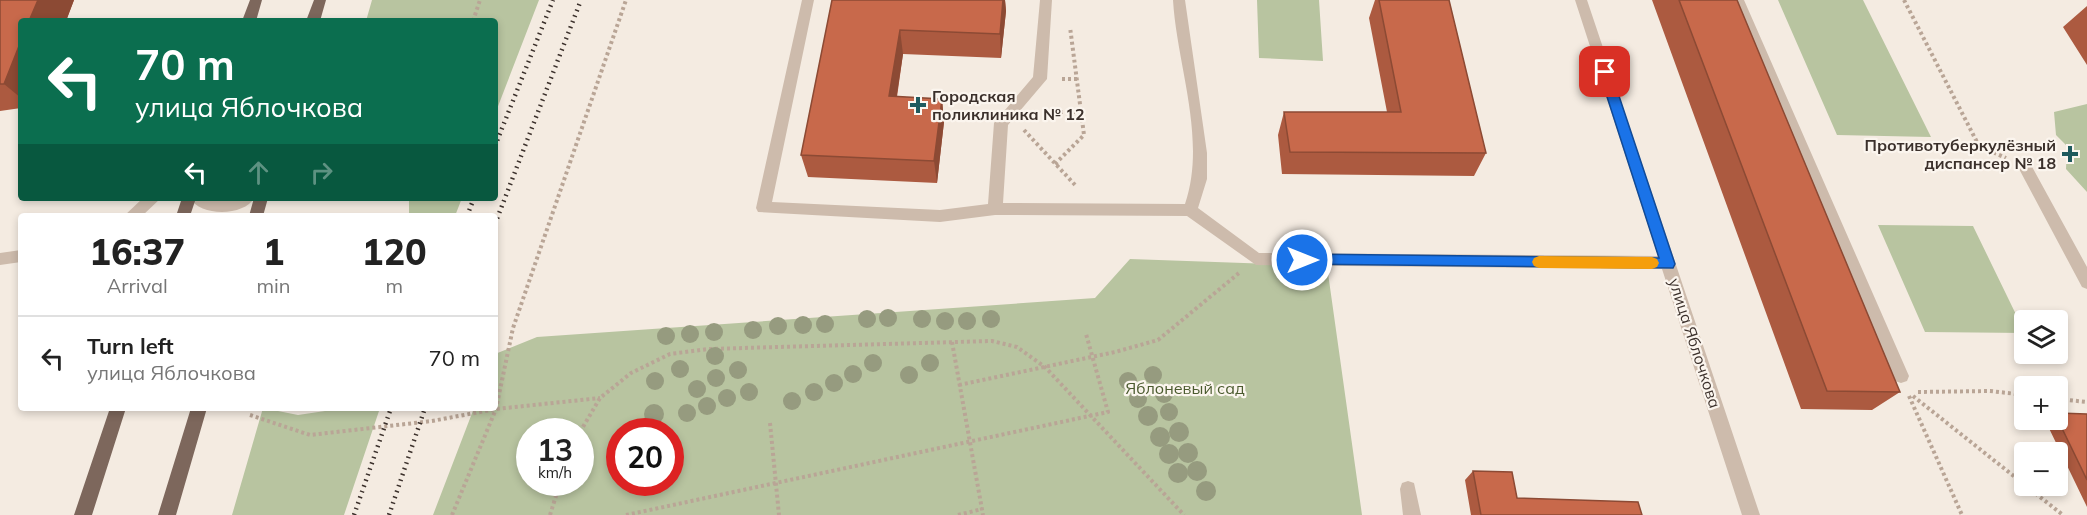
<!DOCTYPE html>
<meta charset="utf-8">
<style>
:root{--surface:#fff;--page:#f2f2f2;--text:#222;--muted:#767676;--line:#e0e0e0}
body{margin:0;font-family:Mulish,sans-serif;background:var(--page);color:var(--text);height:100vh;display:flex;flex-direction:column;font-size:22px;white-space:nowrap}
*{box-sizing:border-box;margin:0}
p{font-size:20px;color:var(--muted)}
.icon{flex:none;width:33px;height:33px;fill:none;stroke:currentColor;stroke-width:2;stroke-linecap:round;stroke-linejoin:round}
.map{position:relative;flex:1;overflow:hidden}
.panel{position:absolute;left:18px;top:213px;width:480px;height:198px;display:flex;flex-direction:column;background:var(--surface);border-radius:6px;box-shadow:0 3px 9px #0003}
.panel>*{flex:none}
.banner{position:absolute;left:18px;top:18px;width:480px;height:183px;border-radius:6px;box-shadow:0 3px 9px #0003;background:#0b6e4f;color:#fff;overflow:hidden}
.tools{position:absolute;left:2014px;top:310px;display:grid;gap:12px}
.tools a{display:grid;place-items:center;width:54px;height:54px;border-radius:6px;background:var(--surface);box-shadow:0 3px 9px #0003;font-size:30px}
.speed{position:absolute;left:516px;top:418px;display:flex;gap:12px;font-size:30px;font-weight:700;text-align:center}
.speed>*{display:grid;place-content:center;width:78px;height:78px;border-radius:50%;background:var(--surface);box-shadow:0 3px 9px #0003;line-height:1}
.speed small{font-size:15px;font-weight:400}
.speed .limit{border:9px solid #d22;background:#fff;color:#111}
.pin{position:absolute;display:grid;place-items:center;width:51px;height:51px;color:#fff;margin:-26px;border-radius:12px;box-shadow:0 3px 9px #0006}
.me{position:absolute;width:66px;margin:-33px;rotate:90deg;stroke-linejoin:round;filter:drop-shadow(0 0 4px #0008)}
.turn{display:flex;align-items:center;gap:21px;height:126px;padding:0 18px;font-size:27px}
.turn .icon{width:78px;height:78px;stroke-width:2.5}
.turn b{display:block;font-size:42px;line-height:51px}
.lanes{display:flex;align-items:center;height:57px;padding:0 18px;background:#0003;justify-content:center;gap:30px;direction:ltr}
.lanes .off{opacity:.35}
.eta{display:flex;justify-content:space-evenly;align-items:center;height:102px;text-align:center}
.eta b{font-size:36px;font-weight:800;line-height:42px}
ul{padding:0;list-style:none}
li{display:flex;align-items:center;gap:18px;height:84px;padding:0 18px;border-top:2px solid var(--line)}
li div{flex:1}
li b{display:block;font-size:22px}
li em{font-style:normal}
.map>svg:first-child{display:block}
.green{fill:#b8c4a0;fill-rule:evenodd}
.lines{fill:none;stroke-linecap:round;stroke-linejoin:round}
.path{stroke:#b9a596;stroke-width:4;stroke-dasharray:3 3;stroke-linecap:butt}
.minor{fill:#cdbbac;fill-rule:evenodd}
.major{fill:#7d675c;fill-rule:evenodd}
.rail{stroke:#3b302b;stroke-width:4.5;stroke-dasharray:1.5 4.5;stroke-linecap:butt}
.tree{fill:#969b7f}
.wall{fill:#ac5a40}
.shaded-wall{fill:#8c4a34}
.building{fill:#c8694b;stroke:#8c4a34;stroke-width:1.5}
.route{fill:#1a73e8;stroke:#114b97;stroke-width:1.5}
.slow{fill:#f59e0b}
.poi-dot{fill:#1f5a5e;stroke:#fbf5ee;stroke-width:2}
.labels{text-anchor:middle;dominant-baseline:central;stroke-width:4.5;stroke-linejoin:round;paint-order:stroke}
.poi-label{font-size:16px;font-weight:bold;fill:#3b302b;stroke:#fbf5ee;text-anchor:start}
.street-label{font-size:16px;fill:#3b302b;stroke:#fbf5ee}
.park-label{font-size:16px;fill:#4a5a2e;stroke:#fbf5ee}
</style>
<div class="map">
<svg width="2087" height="515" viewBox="0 0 2087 515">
<rect width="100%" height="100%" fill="#f4ebe1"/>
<path class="green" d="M372,0H539L495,114V21H366Z
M1257,0H1319L1323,61L1259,58Z
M1778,0H1863L1931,137L1837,135Z
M2087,104V192L2066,169L2067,146L2056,135L2054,112Z
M409,198H462L455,216H409Z
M1878,225L1973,226L2025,333L1925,332Z
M1130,259L1327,266L1362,515H433L474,408H495V354L537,337L1095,298ZM530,432H580V483H530ZM620,432H670V483H620Z
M263,408L298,415L325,411L326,408H380L344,515H232Z"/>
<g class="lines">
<path class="path" d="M1904,0L1979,146L2006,158
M473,21L480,0
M1062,79H1077
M1042,112H1081
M1024,130L1076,186
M1055,164L1084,135L1070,27
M952,342L983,515
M959,385L1115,352L1158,340L1239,273
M1918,392L1990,391L2025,395
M1909,396L1962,515
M1913,396L2025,485
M2058,399L2087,402
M250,415L310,435L432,421L496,409L600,398
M770,423L779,515
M580,432L600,398L631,373L670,354L708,349L992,341L1017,347L1045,367L1184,515
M2026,486L2063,515
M452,515L496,409L513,328L626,0
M550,515L560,483
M626,515L1108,412L1086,334
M958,515L982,509"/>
<path class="minor" d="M802,0H814L772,202L940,210L988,204L994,123L1033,77L1040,0H1052L1047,79L1008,125L1003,203L1185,204C1207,139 1177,66 1173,0H1185L1207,153V179L1198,208L1259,253L1658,256L1575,0H1587L1760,515H1742L1662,269L1256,265L1187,216L995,215L940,222L758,212L756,208Z
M1732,0H1744L1909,376L1907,381L1901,383L1895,381Z
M2025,161L2030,163L2087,267V289L2082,287L2018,167L2020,163Z
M143,198H161L142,216H124Z
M190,198L215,200L254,198C245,216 200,217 190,198Z
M21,250V262L0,265V253Z
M1408,481L1414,483L1421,515H1403L1400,489L1402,483Z"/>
<path class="major" d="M250,0H262L256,21H242Z
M314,0H326L320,21H306Z
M182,198H196L190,216H176Z
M254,198H268L263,216H249Z
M110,408H126L92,515H74Z
M191,408H207L176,515H158Z"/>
<path class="rail" d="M495,146L553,0
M467,216L474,198
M495,224L581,0
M354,515L391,408
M389,515L425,408"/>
</g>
<g class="tree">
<circle cx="888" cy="318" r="9"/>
<circle cx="867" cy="319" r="9"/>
<circle cx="922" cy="319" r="9"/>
<circle cx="991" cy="319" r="9"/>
<circle cx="945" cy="321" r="9"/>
<circle cx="967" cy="321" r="9"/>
<circle cx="825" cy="324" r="9"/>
<circle cx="803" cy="325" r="9"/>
<circle cx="778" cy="326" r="9"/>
<circle cx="753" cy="330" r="9"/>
<circle cx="714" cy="332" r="9"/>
<circle cx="690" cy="334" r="9"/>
<circle cx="666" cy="336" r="9"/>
<circle cx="715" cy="356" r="9"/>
<circle cx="873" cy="363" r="9"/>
<circle cx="930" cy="363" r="9"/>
<circle cx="680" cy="369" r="9"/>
<circle cx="738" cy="370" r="9"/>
<circle cx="853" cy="374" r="9"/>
<circle cx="909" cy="375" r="9"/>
<circle cx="1153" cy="375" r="9"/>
<circle cx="716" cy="378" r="9"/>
<circle cx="655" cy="381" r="9"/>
<circle cx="1128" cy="381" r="9"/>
<circle cx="834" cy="383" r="9"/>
<circle cx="697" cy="389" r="9"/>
<circle cx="749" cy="392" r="9"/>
<circle cx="814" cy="392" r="9"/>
<circle cx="1164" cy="394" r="9"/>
<circle cx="727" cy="398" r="9"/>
<circle cx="1138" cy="399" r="9"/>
<circle cx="792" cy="401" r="9"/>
<circle cx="707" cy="406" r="9"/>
<circle cx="1169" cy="412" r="9"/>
<circle cx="654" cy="414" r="10"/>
<circle cx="687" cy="413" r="9"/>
<circle cx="1148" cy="416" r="10"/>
<circle cx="1179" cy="432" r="10"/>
<circle cx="1160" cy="437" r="10"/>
<circle cx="1188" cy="453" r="10"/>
<circle cx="1169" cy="454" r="10"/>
<circle cx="1197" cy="471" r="10"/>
<circle cx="1178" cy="473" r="10"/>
<circle cx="1206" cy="491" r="10"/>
</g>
<path class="wall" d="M0,0H74L66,21H21V108L0,111Z
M832,0H1005L1006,11L1001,58L903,54L897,97L942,99L944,122L937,183L808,177L801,155Z
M1375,0H1449L1486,153L1474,176L1282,174L1278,135L1284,112H1387L1369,18Z
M1652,0H1737L1900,392L1872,410L1801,409Z
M2087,6V65L2063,27Z
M2087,414V507L2045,420H2058Z
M1473,471L1517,498L1642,515H1471L1465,480Z"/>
<path class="shaded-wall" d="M38,0H74L66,21H29Z
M1003,0H1005L1006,11L1001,58L1000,34Z
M900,30L903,54L893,120L889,96Z
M21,41V98L4,84Z
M942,99L944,122L937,183L934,161Z"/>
<path class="building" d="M0,0H38L29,21H21V41L4,84H0Z
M832,0H1003L1000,34L900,30L889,96L942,99L934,161L801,155Z
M1379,0H1449L1486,153L1290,152L1284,112H1401Z
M1679,0H1737L1900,392L1827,391Z
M2058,413L2087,414V480L2058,420Z
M1473,471L1512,472L1517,498L1638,502L1642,515H1481Z"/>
<path class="route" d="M1605,67L1611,72L1675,264L1673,268L1297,264L1295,260L1297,256L1302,254L1659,258L1599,72Z"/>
<path class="slow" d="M1539,256L1652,257L1657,259L1659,263L1657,267L1652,269L1539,268L1534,266L1532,262L1534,258Z"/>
<g class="poi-dot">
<path d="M915 96h6v6h6v6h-6v6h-6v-6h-6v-6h6z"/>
<path d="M2067 145h6v6h6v6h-6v6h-6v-6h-6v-6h6z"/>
</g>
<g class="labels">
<g class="poi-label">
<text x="932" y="96">Городская<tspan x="932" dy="18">поликлиника № 12</tspan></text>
<text x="2056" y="145" text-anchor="end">Противотуберкулёзный<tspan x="2056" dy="18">диспансер № 18</tspan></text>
</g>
<g class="street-label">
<text transform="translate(1695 343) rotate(72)">улица Яблочкова</text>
</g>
<g class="park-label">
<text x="1185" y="388">Яблоневый сад</text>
</g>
</g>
</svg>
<div class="tools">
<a><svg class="icon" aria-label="layers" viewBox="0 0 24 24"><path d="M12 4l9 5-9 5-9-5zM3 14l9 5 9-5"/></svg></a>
<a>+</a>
<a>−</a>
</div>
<div class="speed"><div>13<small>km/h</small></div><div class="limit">20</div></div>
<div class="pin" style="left:1605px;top:72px;background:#d93025"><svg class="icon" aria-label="arrive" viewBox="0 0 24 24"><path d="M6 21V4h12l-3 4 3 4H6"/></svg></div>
<svg class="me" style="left:1302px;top:260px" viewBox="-20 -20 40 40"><circle r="17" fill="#1a73e8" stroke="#fff" stroke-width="3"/><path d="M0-11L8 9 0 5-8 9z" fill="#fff"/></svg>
<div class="banner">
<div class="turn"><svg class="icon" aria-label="left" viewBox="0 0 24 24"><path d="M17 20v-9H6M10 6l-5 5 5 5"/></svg><div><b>70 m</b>улица Яблочкова</div></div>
<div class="lanes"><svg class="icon" aria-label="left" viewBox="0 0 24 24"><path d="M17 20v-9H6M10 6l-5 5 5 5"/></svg><svg class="icon off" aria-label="ahead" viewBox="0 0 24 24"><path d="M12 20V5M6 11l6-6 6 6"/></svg><svg class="icon off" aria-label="right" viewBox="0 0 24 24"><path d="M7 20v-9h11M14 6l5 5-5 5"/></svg></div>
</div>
<section class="panel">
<div class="eta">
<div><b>16:37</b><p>Arrival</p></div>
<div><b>1</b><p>min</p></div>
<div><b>120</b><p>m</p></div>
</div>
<ul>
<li><svg class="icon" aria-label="left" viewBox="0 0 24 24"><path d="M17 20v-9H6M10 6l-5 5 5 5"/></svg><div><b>Turn left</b><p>улица Яблочкова</p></div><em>70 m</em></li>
</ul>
</section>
</div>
